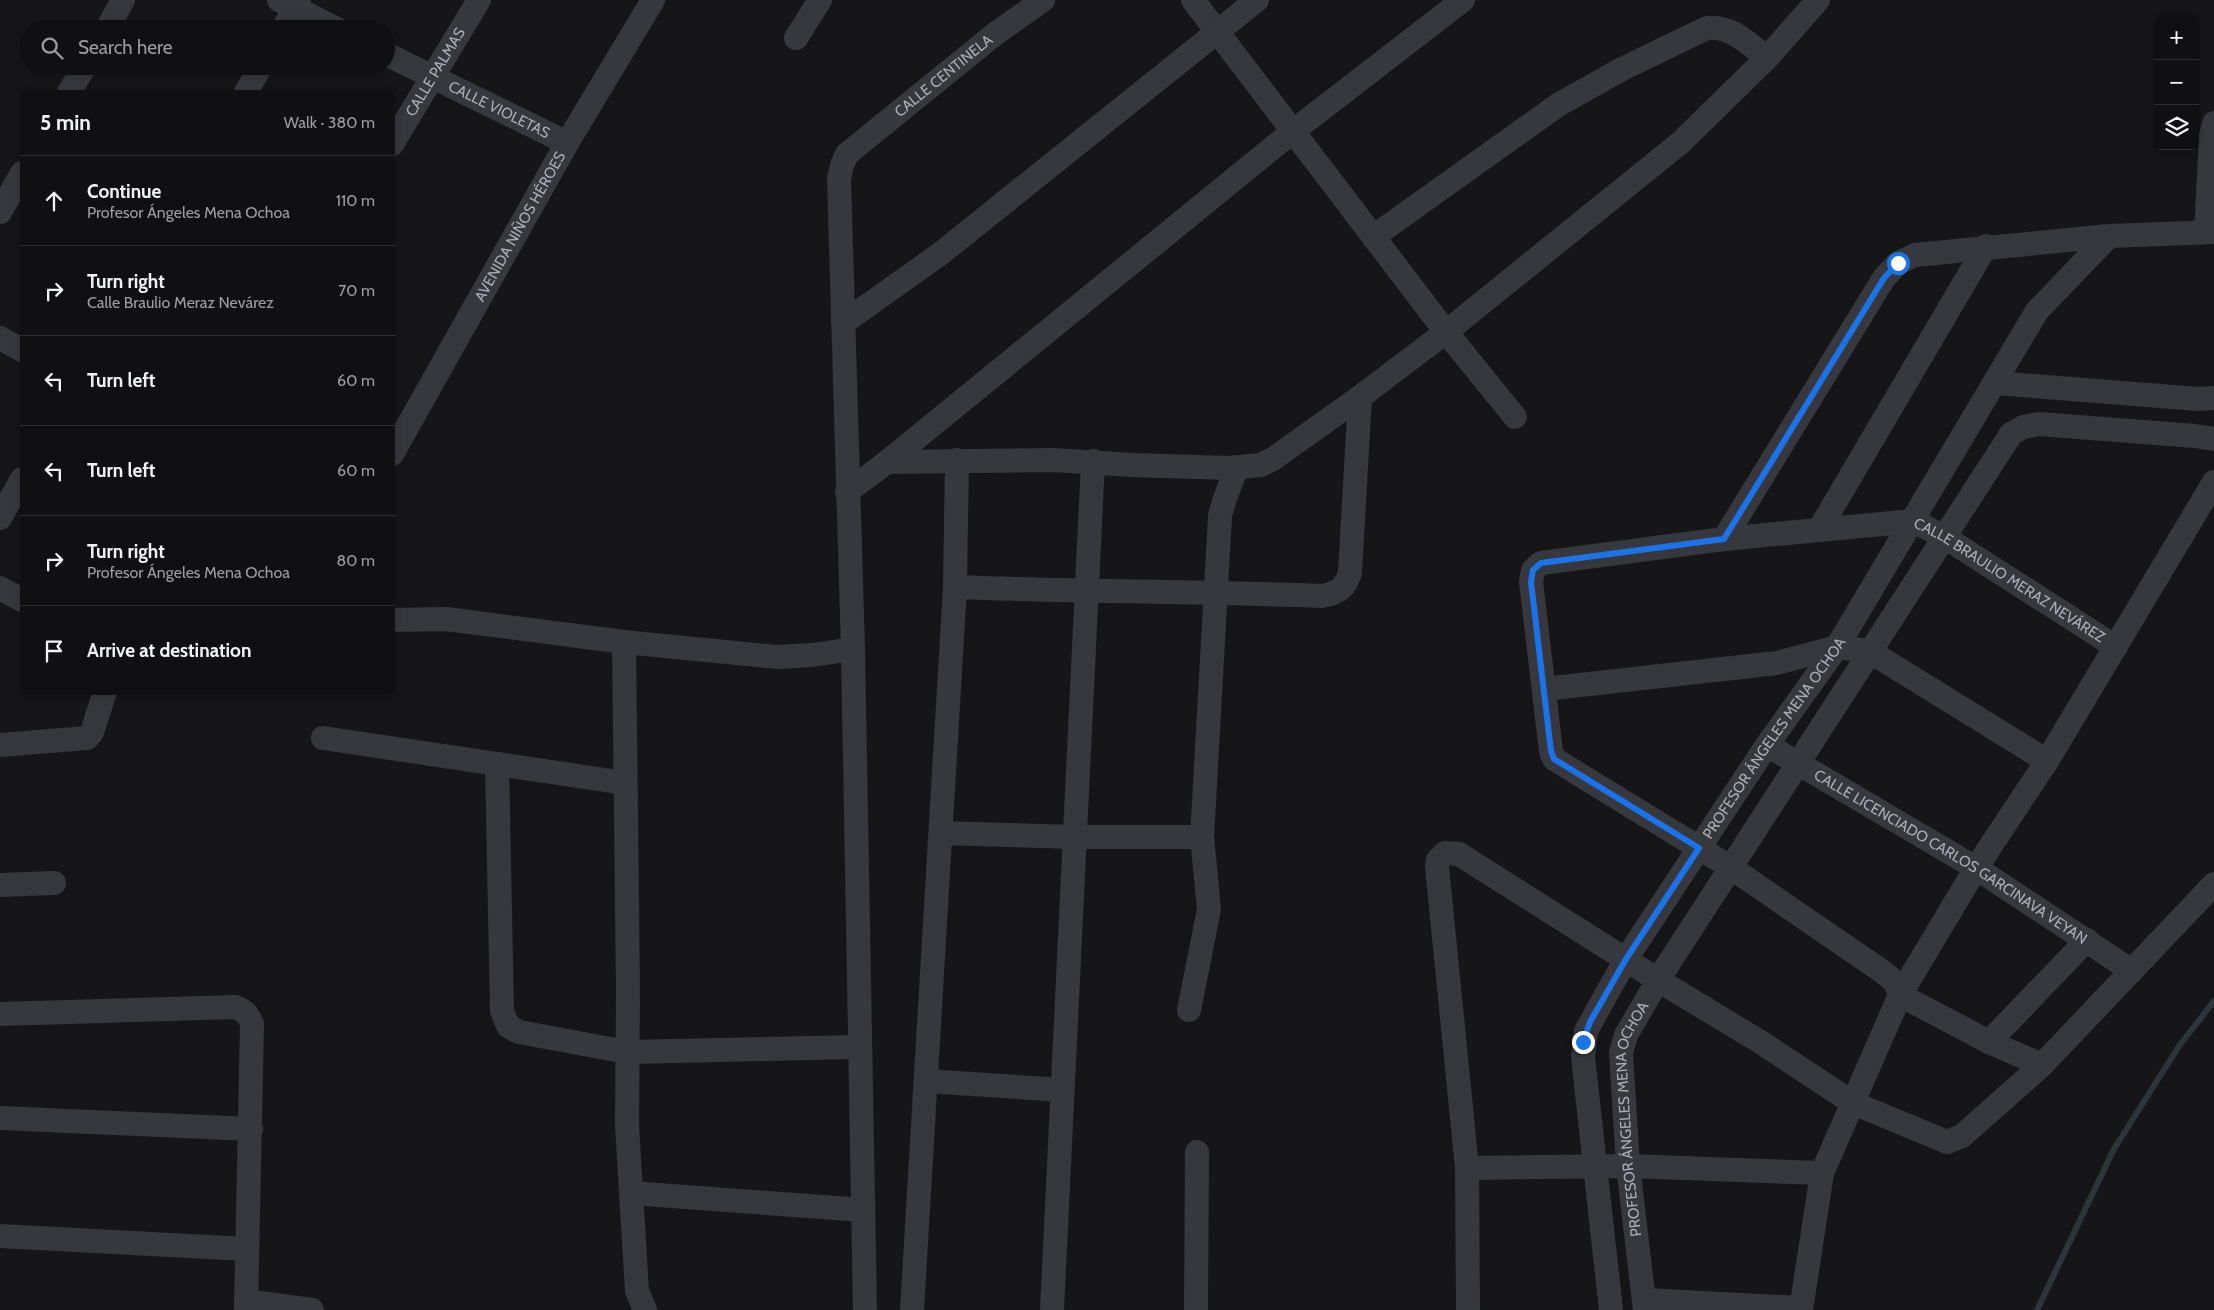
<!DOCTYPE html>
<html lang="en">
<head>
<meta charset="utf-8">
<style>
	:root { --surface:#101012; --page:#1e1e20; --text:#f1f3f6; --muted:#9c9d9f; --line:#303032 }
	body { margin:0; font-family:Cabin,sans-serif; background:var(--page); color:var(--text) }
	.controls { position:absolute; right:15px; top:15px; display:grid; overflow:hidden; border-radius:8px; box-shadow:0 2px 8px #0003 }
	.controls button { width:45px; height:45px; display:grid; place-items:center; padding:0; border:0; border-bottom:1px solid var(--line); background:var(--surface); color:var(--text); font:25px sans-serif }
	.stop { position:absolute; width:15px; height:15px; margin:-11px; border:4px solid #1a73e8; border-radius:50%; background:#fff }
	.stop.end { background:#1a73e8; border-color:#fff; box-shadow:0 1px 5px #0008 }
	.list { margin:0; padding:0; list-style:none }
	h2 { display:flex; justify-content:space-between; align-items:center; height:65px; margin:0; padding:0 20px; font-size:21px }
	h2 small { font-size:16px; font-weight:400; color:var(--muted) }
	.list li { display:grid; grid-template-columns:32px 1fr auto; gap:15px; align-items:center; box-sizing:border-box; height:90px; padding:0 20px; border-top:1px solid var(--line) }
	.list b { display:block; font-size:19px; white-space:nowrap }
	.list p { margin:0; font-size:16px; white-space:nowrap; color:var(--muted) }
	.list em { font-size:16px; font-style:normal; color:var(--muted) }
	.icon { flex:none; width:28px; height:28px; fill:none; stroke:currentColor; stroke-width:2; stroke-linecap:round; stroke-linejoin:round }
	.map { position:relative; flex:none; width:2214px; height:1310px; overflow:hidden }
	.search { position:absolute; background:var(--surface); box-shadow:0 2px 8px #0003; left:20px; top:20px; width:375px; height:55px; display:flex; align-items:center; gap:12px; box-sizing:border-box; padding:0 18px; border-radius:28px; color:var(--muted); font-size:19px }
	.panel { position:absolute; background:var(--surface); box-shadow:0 2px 8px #0003; left:20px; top:90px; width:375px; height:605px; border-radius:8px }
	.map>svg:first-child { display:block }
</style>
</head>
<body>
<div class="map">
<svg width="2214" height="1310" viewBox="0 0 2214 1310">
	<rect width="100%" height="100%" fill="#161618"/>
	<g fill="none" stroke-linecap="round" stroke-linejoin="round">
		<path stroke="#2c353c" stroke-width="6" d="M2037,1310L2114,1149L2179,1046L2214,1001"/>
		<g stroke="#37383d" stroke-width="24">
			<path d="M279,0L337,29"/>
			<path d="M1193,0L1446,332L1515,417"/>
			<path d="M107,29L123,0"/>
			<path d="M283,29L299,0"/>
			<path d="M796,38L820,0"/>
			<path id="s1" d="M386,54L567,143"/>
			<path d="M69,92L85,66"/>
			<path d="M246,92L261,66"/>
			<path id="s2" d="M392,144L479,0"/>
			<path d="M0,212L22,173"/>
			<path d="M2206,232L2211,136L2214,123"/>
			<path d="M1373,237L1558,105L1622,69L1707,28C1733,26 1747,43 1767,58"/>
			<path d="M843,323L940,254L1257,0"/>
			<path d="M0,338L22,350"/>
			<path d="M1996,383L2198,399L2214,398"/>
			<path id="s3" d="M392,454L567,143L653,0"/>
			<path d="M887,462L1054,460L1131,465L1231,468L1260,465L1273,459L1360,397L1446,332L1680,143L1767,58L1818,0"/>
			<path d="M847,492L887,462L1292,132L1463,0"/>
			<path d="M0,518L22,479"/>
			<path d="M1819,530L1986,246"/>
			<path d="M1724,539L1884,278L1898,263L1915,255L2109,236L2214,232"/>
			<path d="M955,587C1077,592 1200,591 1322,596C1338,593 1346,588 1350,572L1360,397"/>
			<path d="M0,588L22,600"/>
			<path d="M392,620L446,619L624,642L777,657L812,655L853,649"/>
			<path d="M624,642L628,992L627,1126L637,1291L645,1310"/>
			<path d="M1544,689L1777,663L1837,647L1869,651L2047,761"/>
			<path d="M323,738L625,783"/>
			<path d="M0,745L87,738L92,732L105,692"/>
			<path id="s4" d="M1767,745L1976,868L2132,971"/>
			<path d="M497,764L502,1011L508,1026L519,1032L627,1052L860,1047"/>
			<path d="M941,833L1075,837H1202"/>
			<path d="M0,885L54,883"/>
			<path d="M1189,1010L1209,909L1202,837L1220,516L1224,501L1237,467"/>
			<path d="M0,1014L235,1007C245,1011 248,1014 252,1024L246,1310"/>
			<path d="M1989,1042L2087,940"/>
			<path id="s5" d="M2042,1065L1989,1042L1900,995L1895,982L1883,972L1730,867L1554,759L1551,751L1531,582L1533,570L1541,563L1724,539L1913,521L1943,536L2116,647"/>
			<path d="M926,1081L1062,1090"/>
			<path d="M0,1118L251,1129"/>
			<path d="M1467,1168L1628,1166L1822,1173"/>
			<path d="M631,1193L863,1210"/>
			<path d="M0,1236L246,1249"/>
			<path d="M1644,1300L1801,1308"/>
			<path d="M246,1301L312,1310"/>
			<path id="s6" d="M865,1310L853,649L839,179L842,165L847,154L995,34L1043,0"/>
			<path d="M912,1310L955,587L957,460"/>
			<path d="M1052,1310L1093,461"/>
			<path d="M1196,1310L1197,1152"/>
			<path d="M1468,1310L1467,1168L1437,867L1438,860L1445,853L1459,854L1658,980L1762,1043L1853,1103L1947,1142L1962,1136L2042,1065L2214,884"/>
			<path id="s7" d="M1611,1310L1583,1057L1586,1031L1626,959L1767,745L1837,647L2037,311L2109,236"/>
			<path id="s8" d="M1645,1310L1628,1166L1621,1053L1626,1035L1658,980L2011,434L2023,427L2039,424L2195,436L2214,439"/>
			<path d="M1801,1310L1822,1173L1900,995L1976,868L2047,761L2214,482"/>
		</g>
	</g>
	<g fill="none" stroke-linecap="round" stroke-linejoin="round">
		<path stroke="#1a73e8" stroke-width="6" d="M1583,1042L1590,1022L1626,959L1699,848L1554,759L1551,751L1531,582L1533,570L1541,563L1724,539L1884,278L1898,263"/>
	</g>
	<g text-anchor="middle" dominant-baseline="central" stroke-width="4" stroke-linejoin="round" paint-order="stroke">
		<g font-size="15" fill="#a8adb8" stroke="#111113">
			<text stroke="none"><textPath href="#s2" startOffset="84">CALLE PALMAS</textPath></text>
			<text stroke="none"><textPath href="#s6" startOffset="1282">CALLE CENTINELA</textPath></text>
			<text stroke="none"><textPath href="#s1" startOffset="126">CALLE VIOLETAS</textPath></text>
			<text stroke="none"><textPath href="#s3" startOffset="261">AVENIDA NIÑOS HÉROES</textPath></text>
			<text stroke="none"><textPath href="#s5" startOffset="1269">CALLE BRAULIO MERAZ NEVÁREZ</textPath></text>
			<text stroke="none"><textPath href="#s7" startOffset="629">PROFESOR ÁNGELES MENA OCHOA</textPath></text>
			<text stroke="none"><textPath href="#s4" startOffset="215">CALLE LICENCIADO CARLOS GARCINAVA VEYAN</textPath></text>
			<text stroke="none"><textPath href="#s8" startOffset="194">PROFESOR ÁNGELES MENA OCHOA</textPath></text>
		</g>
	</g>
</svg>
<div class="controls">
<button>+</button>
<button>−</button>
<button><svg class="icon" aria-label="layers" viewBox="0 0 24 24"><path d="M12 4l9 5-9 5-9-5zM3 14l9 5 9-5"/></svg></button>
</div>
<div class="stop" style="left:1898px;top:263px"></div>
<div class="stop end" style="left:1583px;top:1042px"></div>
<div class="search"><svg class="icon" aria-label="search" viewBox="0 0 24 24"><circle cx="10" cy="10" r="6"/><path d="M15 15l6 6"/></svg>Search here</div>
<section class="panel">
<h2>5 min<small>Walk · 380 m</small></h2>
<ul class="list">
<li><svg class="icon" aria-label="ahead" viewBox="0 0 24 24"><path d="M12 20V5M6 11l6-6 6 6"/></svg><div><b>Continue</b><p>Profesor Ángeles Mena Ochoa</p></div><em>110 m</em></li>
<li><svg class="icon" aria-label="right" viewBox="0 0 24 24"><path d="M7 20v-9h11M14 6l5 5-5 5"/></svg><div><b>Turn right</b><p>Calle Braulio Meraz Nevárez</p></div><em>70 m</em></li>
<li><svg class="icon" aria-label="left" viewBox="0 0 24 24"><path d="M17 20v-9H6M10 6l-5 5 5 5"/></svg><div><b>Turn left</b></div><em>60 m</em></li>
<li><svg class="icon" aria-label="left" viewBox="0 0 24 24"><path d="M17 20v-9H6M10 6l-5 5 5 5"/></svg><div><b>Turn left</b></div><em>60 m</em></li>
<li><svg class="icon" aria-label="right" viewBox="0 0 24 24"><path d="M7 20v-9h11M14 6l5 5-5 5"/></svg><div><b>Turn right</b><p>Profesor Ángeles Mena Ochoa</p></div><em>80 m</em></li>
<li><svg class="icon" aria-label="arrive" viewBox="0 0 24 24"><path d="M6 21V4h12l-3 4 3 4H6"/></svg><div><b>Arrive at destination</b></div></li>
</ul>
</section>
</div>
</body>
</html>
